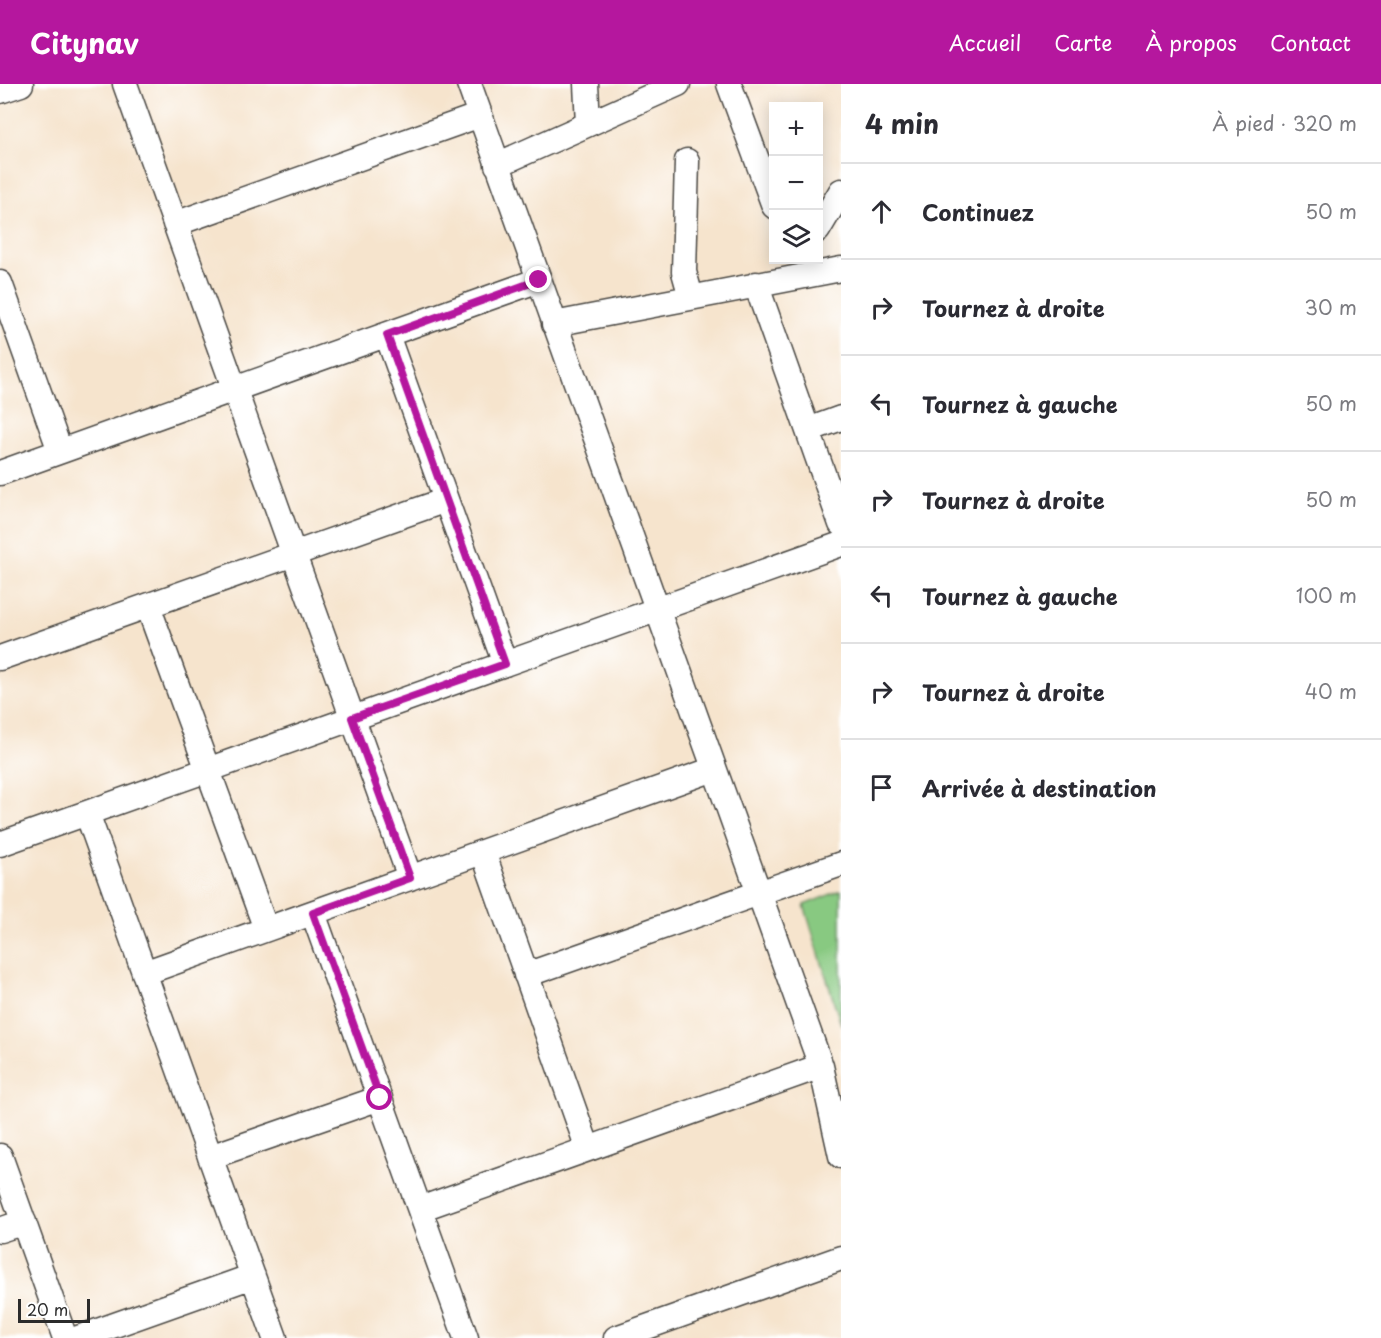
<!DOCTYPE html>
<html lang="fr">
<head>
<meta charset="utf-8">
<style>
	:root { --surface:#fff; --page:#f7f7f7; --text:#2b2b33; --muted:#7c7c81; --line:#e1e1e2; --accent:#b5179e }
	body { margin:0; font-family:"Playpen Sans",sans-serif; background:var(--page); color:var(--text) }
	.controls { position:absolute; right:18px; top:18px; display:grid; overflow:hidden; border-radius:0px; box-shadow:0 3px 15px #0003 }
	.controls button { width:54px; height:54px; display:grid; place-items:center; padding:0; border:0; border-bottom:2px solid var(--line); background:var(--surface); color:var(--text); font:30px sans-serif }
	.scale { position:absolute; left:18px; bottom:15px; width:72px; box-sizing:border-box; padding-left:6px; border:3px solid #2b2b2b; border-top:0; font-size:16px; line-height:21px; white-space:nowrap; color:#2b2b2b; -webkit-text-stroke:4px #fff; paint-order:stroke }
	.stop { position:absolute; width:18px; height:18px; margin:-14px; border:4px solid #b5179e; border-radius:50%; background:#fff }
	.stop.end { background:#b5179e; border-color:#fff; box-shadow:0 2px 6px #0008 }
	.list { margin:0; padding:0; list-style:none }
	h2 { display:flex; justify-content:space-between; align-items:center; height:78px; margin:0; padding:0 24px; font-size:26px }
	h2 small { font-size:20px; font-weight:400; color:var(--muted) }
	.list li { display:grid; grid-template-columns:39px 1fr auto; gap:18px; align-items:center; box-sizing:border-box; height:96px; padding:0 24px; border-top:2px solid var(--line) }
	.list b { display:block; font-size:22px; white-space:nowrap }
	.list em { font-size:20px; font-style:normal; color:var(--muted) }
	.icon { flex:none; width:33px; height:33px; fill:none; stroke:currentColor; stroke-width:2; stroke-linecap:round; stroke-linejoin:round }
	.map { position:relative; flex:none; width:841px; height:1254px; overflow:hidden }
	header { display:flex; align-items:center; gap:36px; box-sizing:border-box; height:84px; padding:0 30px; background:var(--accent); color:#fff }
	header strong { font-size:28px }
	nav { display:flex; gap:33px; margin-inline-start:auto; font-size:21px }
	main { display:flex }
	aside { flex:1; background:var(--surface) }
	.map>svg:first-child { display:block }
</style>
</head>
<body>
<header>
<strong>Citynav</strong>
<nav><a>Accueil</a><a>Carte</a><a>À propos</a><a>Contact</a></nav>
</header>
<main>
<div class="map">
<svg width="841" height="1254" viewBox="0 0 841 1254">
	<rect width="100%" height="100%" fill="#fff"/>
	<filter id="ink" filterUnits="userSpaceOnUse"><feTurbulence type="fractalNoise" baseFrequency=".0167" numOctaves="2"/><feDisplacementMap in="SourceGraphic" scale="12" xChannelSelector="R" yChannelSelector="G"/><feConvolveMatrix kernelMatrix="1 2 1 2 8 2 1 2 1" color-interpolation-filters="sRGB"/></filter>
	<filter id="wash" filterUnits="userSpaceOnUse"><feTurbulence type="fractalNoise" baseFrequency=".008" numOctaves="4" result="noise"/><feDisplacementMap in="SourceGraphic" scale="24" xChannelSelector="R" yChannelSelector="G"/><feGaussianBlur stdDeviation="1.35" result="paint"/><feColorMatrix in="noise" values="0 0 0 0 0 0 0 0 0 0 0 0 0 0 0 0 0 1.4 0 .05"/><feComposite in="paint" operator="in"/></filter>
	<g filter="url(#wash)">
		<rect width="100%" height="100%" fill="#f6e4cd"/>
		<path fill="#88c981" stroke="#5a7a56" stroke-width="1.5" d="M841,806V941L804,821Z"/>
	</g>
	<g filter="url(#ink)">
		<g fill="none" stroke-linecap="round" stroke-linejoin="round">
			<defs>
				<path id="street" d="M125,0L410,794
					M469,0L821,982L841,1072
					M586,0L588,40
					M729,0L774,122
					M0,7L21,0
					M687,77L684,188L691,213
					M497,81L678,0
					M175,140L480,31
					M818,146L841,107
					M0,199L60,367
					M756,200L841,440
					M554,240L841,185
					M387,251L505,580
					M808,346L841,334
					M0,389L539,196
					M148,522L266,845
					M0,574L446,416
					M87,729L275,1254
					M0,760L841,460
					M483,768L588,1065
					M313,829L466,1254
					M144,889L714,685
					M526,891L841,780
					M0,1072L65,1254
					M210,1073L380,1014
					M420,1125L821,982
					M0,1146L24,1138
					M78,1254L253,1192
					M616,1254L841,1174"/>
			</defs>
			<use href="#street" stroke="#494743" stroke-width="27"/>
			<use href="#street" stroke="#fff" stroke-width="24"/>
		</g>
	</g>
	<g fill="none" stroke-linecap="round" stroke-linejoin="round" filter="url(#ink)">
		<path stroke="#b5179e" stroke-width="8" d="M380,1014L313,829L410,794L352,634L505,580L387,251L539,196"/>
	</g>
</svg>
<div class="controls">
<button>+</button>
<button>−</button>
<button><svg class="icon" aria-label="layers" viewBox="0 0 24 24"><path d="M12 4l9 5-9 5-9-5zM3 14l9 5 9-5"/></svg></button>
</div>
<div class="scale">20 m</div>
<div class="stop" style="left:380px;top:1014px"></div>
<div class="stop end" style="left:539px;top:196px"></div>
</div>
<aside>
<h2>4 min<small>À pied · 320 m</small></h2>
<ul class="list">
<li><svg class="icon" aria-label="ahead" viewBox="0 0 24 24"><path d="M12 20V5M6 11l6-6 6 6"/></svg><div><b>Continuez</b></div><em>50 m</em></li>
<li><svg class="icon" aria-label="right" viewBox="0 0 24 24"><path d="M7 20v-9h11M14 6l5 5-5 5"/></svg><div><b>Tournez à droite</b></div><em>30 m</em></li>
<li><svg class="icon" aria-label="left" viewBox="0 0 24 24"><path d="M17 20v-9H6M10 6l-5 5 5 5"/></svg><div><b>Tournez à gauche</b></div><em>50 m</em></li>
<li><svg class="icon" aria-label="right" viewBox="0 0 24 24"><path d="M7 20v-9h11M14 6l5 5-5 5"/></svg><div><b>Tournez à droite</b></div><em>50 m</em></li>
<li><svg class="icon" aria-label="left" viewBox="0 0 24 24"><path d="M17 20v-9H6M10 6l-5 5 5 5"/></svg><div><b>Tournez à gauche</b></div><em>100 m</em></li>
<li><svg class="icon" aria-label="right" viewBox="0 0 24 24"><path d="M7 20v-9h11M14 6l5 5-5 5"/></svg><div><b>Tournez à droite</b></div><em>40 m</em></li>
<li><svg class="icon" aria-label="arrive" viewBox="0 0 24 24"><path d="M6 21V4h12l-3 4 3 4H6"/></svg><div><b>Arrivée à destination</b></div></li>
</ul>
</aside>
</main>
</body>
</html>
